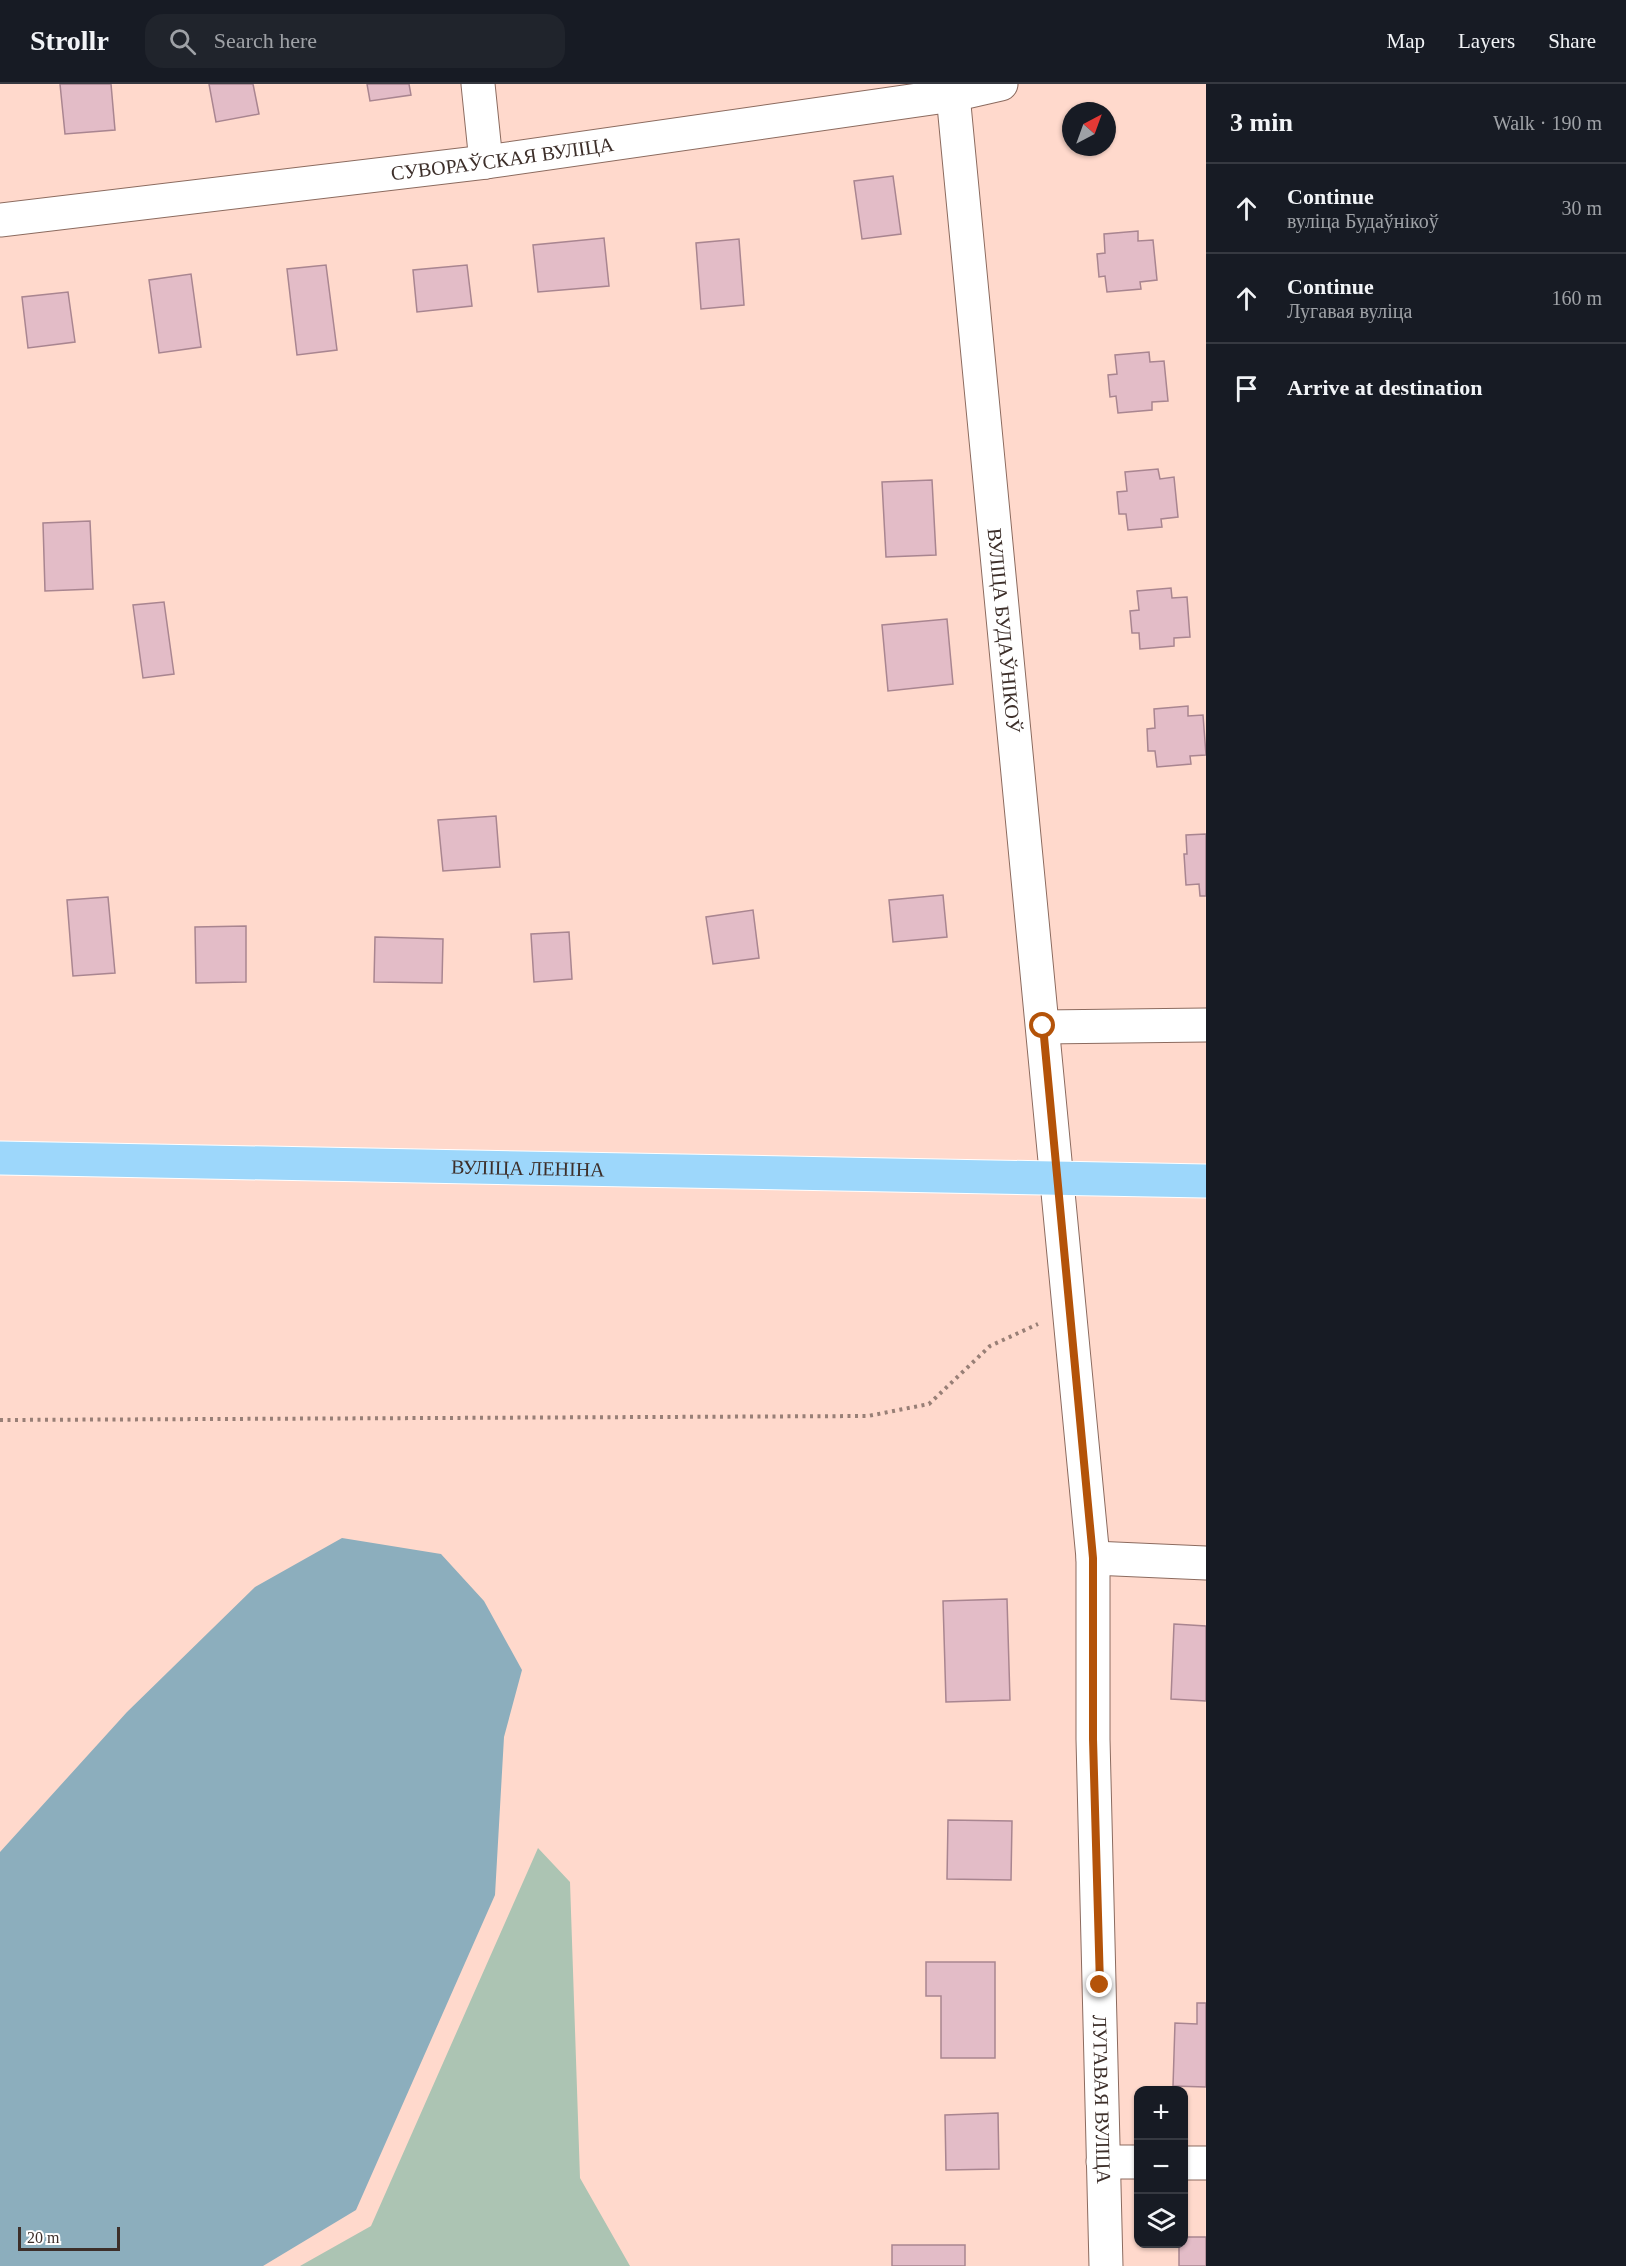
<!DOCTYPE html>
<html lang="en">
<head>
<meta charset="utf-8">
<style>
	:root { --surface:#171b24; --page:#20242c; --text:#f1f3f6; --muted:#9ea1a6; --line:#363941 }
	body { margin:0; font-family:"Times New Roman",serif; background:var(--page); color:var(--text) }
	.controls { position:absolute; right:18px; bottom:18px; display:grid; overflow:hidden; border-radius:12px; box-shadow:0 2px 4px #0004 }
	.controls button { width:54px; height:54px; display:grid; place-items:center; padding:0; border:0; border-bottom:2px solid var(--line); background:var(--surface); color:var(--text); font:30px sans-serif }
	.compass { position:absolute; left:1062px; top:18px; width:54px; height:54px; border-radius:50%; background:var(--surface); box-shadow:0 2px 4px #0004; rotate:41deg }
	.scale { position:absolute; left:18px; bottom:15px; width:102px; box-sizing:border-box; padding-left:6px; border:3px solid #3d2f2a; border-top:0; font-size:16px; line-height:21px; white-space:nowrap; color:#3d2f2a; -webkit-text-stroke:4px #fff; paint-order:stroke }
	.stop { position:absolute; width:18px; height:18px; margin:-14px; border:4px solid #b45309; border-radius:50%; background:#fff }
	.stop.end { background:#b45309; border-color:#fff; box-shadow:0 2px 6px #0008 }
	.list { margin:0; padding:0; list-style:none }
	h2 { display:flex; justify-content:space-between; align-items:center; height:78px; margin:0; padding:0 24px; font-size:26px }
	h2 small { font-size:20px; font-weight:400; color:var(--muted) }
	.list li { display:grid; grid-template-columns:39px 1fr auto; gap:18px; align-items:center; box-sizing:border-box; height:90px; padding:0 24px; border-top:2px solid var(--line) }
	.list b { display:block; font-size:22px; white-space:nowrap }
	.list p { margin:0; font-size:20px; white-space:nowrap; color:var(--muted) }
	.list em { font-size:20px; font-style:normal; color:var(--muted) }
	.icon { flex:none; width:33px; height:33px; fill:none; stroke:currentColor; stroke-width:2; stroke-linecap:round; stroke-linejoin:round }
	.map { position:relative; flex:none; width:1206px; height:2182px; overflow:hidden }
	header { display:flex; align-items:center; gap:36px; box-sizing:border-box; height:84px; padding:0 30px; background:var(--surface); border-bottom:2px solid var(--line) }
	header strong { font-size:28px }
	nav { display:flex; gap:33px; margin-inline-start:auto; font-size:21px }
	.search { width:420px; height:54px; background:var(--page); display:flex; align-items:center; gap:15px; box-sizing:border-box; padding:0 21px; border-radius:18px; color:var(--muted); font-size:22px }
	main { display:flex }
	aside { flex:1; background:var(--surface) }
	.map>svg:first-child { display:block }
</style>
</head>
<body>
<header>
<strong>Strollr</strong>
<div class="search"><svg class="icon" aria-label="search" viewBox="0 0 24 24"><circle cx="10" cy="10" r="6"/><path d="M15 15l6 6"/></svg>Search here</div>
<nav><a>Map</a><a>Layers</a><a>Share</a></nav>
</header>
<main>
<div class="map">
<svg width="1206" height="2182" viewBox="0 0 1206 2182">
	<rect width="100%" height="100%" fill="#ffd9cc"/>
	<path fill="#acc4b3" d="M538,1764L570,1798L580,2094L630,2182H300L371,2142Z"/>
	<path fill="#8caebd" d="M342,1454L441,1470L484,1517L522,1586L504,1653L495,1811L356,2126L263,2182H0V1768L127,1628L255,1503Z"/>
	<path fill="#e3bcc7" stroke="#a98590" stroke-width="1.5" d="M60,0H111L115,46L65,50Z
		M209,0H253L259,30L216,38Z
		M367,0H409L411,11L370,17Z
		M893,92L901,150L862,155L854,97Z
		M1138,147V157L1153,156L1157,196L1140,198L1141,205L1107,208L1105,192L1099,193L1097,170L1105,169L1104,150Z
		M604,154L609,202L538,208L533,161Z
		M739,155L744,221L701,225L696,159Z
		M326,181L337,266L297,271L287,185Z
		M467,181L472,222L417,228L413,186Z
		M191,190L201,263L159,269L149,196Z
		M68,208L75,258L28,264L22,213Z
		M1149,268L1150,278L1164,277L1168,317L1152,318V326L1118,329L1116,312L1110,313L1108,291L1117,290L1115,271Z
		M1158,385L1160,395L1174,393L1178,433L1161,435L1162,443L1128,446L1126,430H1119L1117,408L1127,407L1125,388Z
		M932,396L936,471L886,473L882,398Z
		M90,437L93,505L45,507L43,439Z
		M1171,504L1172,514L1187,513L1190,553L1174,554V562L1140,565L1139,549H1132L1130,527L1139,526L1137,507Z
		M164,518L174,590L143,594L133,521Z
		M947,535L953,600L888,607L882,541Z
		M1188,622V632L1203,631L1206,671L1190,672L1191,680L1157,683L1155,667H1148L1147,645L1155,644L1154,625Z
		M496,732L500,783L443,787L438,736Z
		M1206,750V812H1200L1199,800L1186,801L1184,770H1187L1186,751Z
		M943,811L947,853L893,858L889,816Z
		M108,813L115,889L73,892L67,816Z
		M753,826L759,874L713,880L706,833Z
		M246,842V898L196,899L195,843Z
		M569,848L572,895L534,898L531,850Z
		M375,853L443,855L442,899L374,898Z
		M1007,1515L1010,1616L946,1618L943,1517Z
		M1174,1540L1206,1542V1617L1171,1615Z
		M948,1736L1012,1737L1011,1796L947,1795Z
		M926,1878H995V1974H941V1912H926Z
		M1197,1919H1206V2003L1173,2002L1175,1939L1197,1940Z
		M998,2029L999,2085L946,2086L945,2031Z
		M1184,2153H1206V2182H1179V2160H1184Z
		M892,2161H965V2182H892Z"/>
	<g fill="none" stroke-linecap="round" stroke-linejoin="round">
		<defs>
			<g id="street">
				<path d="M478,0L486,78"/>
				<path id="s1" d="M952,0L1093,1474V1655L1106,2182"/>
				<path id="s2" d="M0,136L486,78L953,11L1001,0"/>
				<path d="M1043,943L1206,941"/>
				<path d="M1093,1474L1206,1479"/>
				<path d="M1103,2078H1138"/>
				<path d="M1184,2079H1206"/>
			</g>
			<g id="primary">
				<path id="s3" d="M0,1074L1206,1097"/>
			</g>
		</defs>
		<use href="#street" stroke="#8c6b5f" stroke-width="35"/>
		<use href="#primary" stroke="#fff" stroke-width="35"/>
		<path stroke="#987f76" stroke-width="4" stroke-dasharray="3 4.5" stroke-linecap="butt" d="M0,1336L868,1332L929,1320L990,1262L1038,1240"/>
		<use href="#street" stroke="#fff" stroke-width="33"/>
		<use href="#primary" stroke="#9dd7fb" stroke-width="33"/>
	</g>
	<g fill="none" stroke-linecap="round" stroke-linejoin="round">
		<path stroke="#b45309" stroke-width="8" d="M1043,942L1093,1474V1655L1100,1901"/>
	</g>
	<g text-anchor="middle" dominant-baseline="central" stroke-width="4.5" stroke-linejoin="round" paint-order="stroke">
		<g font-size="20" fill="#3d2f2a" stroke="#fff">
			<text stroke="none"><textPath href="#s2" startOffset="506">СУВОРАЎСКАЯ ВУЛІЦА</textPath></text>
			<text stroke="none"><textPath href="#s1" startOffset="549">ВУЛІЦА БУДАЎНІКОЎ</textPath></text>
			<text stroke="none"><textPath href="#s3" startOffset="528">ВУЛІЦА ЛЕНІНА</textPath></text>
			<text stroke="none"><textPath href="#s1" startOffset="2022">ЛУГАВАЯ ВУЛІЦА</textPath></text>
		</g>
	</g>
</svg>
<div class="controls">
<button>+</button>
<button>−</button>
<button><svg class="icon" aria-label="layers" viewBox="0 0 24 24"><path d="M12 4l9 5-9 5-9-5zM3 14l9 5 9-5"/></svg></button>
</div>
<svg class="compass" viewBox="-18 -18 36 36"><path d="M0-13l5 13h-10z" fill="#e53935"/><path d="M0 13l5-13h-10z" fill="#9ea1a6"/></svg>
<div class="scale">20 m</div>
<div class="stop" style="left:1043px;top:942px"></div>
<div class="stop end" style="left:1100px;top:1901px"></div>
</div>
<aside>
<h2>3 min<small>Walk · 190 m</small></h2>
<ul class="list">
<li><svg class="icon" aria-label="ahead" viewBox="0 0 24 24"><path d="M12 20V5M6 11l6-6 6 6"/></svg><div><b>Continue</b><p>вуліца Будаўнікоў</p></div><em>30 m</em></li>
<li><svg class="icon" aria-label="ahead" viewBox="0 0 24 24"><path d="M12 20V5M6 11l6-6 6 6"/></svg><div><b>Continue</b><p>Лугавая вуліца</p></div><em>160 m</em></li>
<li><svg class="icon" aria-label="arrive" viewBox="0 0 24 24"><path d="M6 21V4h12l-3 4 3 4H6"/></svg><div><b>Arrive at destination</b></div></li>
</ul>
</aside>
</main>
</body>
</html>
